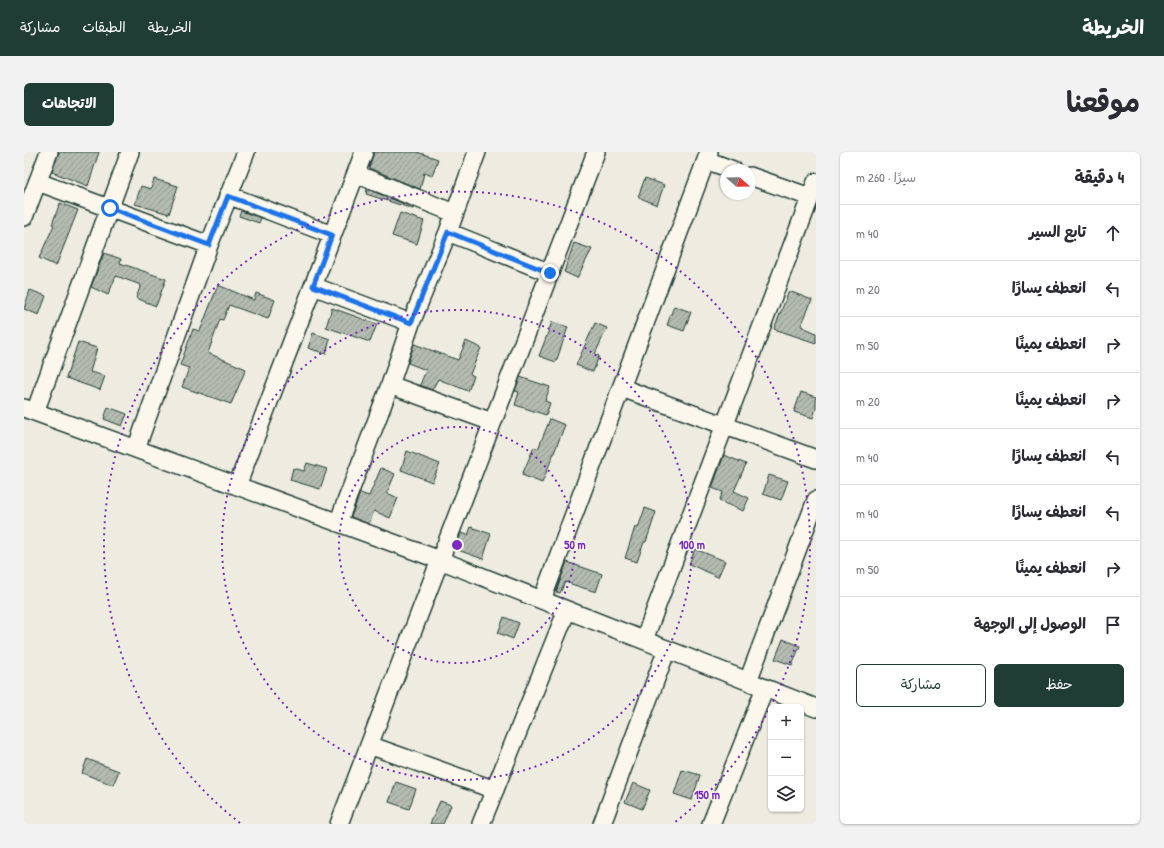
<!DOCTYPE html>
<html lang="ar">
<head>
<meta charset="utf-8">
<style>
	:root { --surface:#fff; --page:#f2f2f3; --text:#2b2b33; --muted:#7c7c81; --line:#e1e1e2; --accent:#1f3d34 }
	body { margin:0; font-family:"Patrick Hand","Playpen Sans Arabic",sans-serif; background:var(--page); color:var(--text); direction:rtl }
	.controls { position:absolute; right:12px; bottom:12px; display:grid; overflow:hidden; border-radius:6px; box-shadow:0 1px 3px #0004 }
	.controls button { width:36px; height:36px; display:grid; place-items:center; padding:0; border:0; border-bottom:1px solid var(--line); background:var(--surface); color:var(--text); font:20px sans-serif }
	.compass { position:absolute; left:696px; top:12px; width:36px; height:36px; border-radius:50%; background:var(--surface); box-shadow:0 1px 3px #0004; rotate:110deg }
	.stop { position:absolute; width:12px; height:12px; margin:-9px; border:3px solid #1a73e8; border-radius:50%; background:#fff }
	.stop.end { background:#1a73e8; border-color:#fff; box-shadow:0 1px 4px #0008 }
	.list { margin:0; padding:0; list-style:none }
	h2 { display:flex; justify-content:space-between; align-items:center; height:52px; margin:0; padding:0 16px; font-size:17px }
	h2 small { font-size:13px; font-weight:400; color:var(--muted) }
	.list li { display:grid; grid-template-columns:26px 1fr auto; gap:12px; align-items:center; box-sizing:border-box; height:56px; padding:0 16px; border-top:1px solid var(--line) }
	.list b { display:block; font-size:15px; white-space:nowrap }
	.list em { font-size:13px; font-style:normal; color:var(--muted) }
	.actions { display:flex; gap:8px; padding:12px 16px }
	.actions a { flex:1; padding:9px 0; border:1px solid var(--accent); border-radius:6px; text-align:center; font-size:14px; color:var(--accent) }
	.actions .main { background:var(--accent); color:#fff }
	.icon { flex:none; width:22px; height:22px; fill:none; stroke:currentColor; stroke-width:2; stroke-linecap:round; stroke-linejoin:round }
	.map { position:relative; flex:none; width:792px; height:672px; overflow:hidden; direction:ltr; border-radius:6px }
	header { display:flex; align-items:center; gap:24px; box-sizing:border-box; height:56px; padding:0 20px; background:var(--accent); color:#fff }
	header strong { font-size:19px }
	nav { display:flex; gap:22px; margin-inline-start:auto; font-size:14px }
	.intro { display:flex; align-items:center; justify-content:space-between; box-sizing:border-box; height:96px; padding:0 24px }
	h1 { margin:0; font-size:28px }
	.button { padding:10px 18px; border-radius:6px; background:var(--accent); color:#fff; font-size:14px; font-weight:700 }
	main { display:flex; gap:24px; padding:0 24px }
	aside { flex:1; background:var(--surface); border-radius:6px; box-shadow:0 1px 3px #0004 }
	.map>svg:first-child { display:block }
</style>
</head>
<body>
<header>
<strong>الخريطة</strong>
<nav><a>الخريطة</a><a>الطبقات</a><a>مشاركة</a></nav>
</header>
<div class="intro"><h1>موقعنا</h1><a class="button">الاتجاهات</a></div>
<main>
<aside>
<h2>4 دقيقة<small>سيرًا · 260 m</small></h2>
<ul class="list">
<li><svg class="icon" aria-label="ahead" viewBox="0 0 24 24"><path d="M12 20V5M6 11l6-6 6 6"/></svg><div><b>تابع السير</b></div><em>40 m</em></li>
<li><svg class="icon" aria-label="left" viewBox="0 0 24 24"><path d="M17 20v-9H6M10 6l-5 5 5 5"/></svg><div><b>انعطف يسارًا</b></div><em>20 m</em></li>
<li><svg class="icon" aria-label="right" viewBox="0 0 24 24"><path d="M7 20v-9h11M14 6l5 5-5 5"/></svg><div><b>انعطف يمينًا</b></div><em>50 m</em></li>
<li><svg class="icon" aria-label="right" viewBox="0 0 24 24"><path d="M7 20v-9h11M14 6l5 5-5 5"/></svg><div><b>انعطف يمينًا</b></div><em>20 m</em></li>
<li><svg class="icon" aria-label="left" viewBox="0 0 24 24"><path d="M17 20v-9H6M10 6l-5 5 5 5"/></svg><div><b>انعطف يسارًا</b></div><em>40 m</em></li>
<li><svg class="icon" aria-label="left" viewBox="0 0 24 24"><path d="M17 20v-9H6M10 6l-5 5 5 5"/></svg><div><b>انعطف يسارًا</b></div><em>40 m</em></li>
<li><svg class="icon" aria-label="right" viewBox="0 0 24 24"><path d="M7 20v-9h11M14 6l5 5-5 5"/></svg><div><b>انعطف يمينًا</b></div><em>50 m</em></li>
<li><svg class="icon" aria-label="arrive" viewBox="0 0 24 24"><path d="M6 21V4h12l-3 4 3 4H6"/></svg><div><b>الوصول إلى الوجهة</b></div></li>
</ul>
<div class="actions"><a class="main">حفظ</a><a>مشاركة</a></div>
</aside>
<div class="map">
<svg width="792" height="672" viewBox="0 0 792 672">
	<defs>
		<pattern id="building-hatch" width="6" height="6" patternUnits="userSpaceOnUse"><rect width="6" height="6" fill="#b4bbb0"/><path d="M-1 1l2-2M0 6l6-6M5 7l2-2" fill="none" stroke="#929990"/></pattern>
	</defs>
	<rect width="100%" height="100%" fill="#eeece1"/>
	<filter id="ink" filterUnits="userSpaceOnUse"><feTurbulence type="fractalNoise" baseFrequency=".025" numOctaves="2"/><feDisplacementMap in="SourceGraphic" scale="8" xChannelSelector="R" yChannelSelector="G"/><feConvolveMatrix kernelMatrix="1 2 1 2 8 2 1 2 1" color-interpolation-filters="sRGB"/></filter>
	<g filter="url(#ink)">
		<path fill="url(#building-hatch)" stroke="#1f3d34" d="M35,0H75L64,34L28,20Z
			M350,0H393L414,7L408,24L400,21L396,37L345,16Z
			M621,26L640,33L633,53L614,45Z
			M130,27L154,34L145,62L111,52L117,34L127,37Z
			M343,37L390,56L389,57L342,42Z
			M36,51L54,58L32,114L15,106L30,73L28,72Z
			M217,59L237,66L235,71L215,64Z
			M376,61L400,69L393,92L368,84Z
			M550,91L568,97L553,126L540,120Z
			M80,101L97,107L96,111L142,127L132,154L112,146L117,133L92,124L84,143L67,135Z
			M194,133L230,148L232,141L251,148L244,167L205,153L199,168L196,167L184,201L222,217L207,252L158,235L165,216L156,213L169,177L176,179Z
			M6,138L22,144L15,163L0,157Z
			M765,139L788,148L777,174L792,181V191L750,177Z
			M650,154L667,160L660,179L643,173Z
			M308,156L353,172L346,190L302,175Z
			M528,170L544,175L532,210L515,204Z
			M571,171L583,176L571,202L575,204L569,220L552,213Z
			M289,181L306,187L302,202L284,196Z
			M442,189L457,196L446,222L450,224L444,239L414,227L408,238L396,233L402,218L384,211L390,192L434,208Z
			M54,190L73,196L66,220L81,224L76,238L42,226Z
			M496,225L526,235L521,249L526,251L522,263L491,253L495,240L491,239Z
			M777,240L792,245V256L789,266L770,260Z
			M84,255L103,262L98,274L80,267Z
			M526,267L541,273L518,331L498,323L510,295L514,297Z
			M383,299L416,312L408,330L377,318Z
			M700,303L722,312L710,339L725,346L719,359L695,349L699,340L688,336Z
			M283,311L303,317L296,337L266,328L269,316L280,319Z
			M357,316L371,322L363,341L374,346L366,366L350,359L345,372L327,365L336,341L345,344Z
			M745,323L764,329L757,348L739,342Z
			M621,356L632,360L622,390H620L613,410L601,406L611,375L614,376Z
			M447,375L467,382L459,407L431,397L437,381L444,383Z
			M671,397L701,409L694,425L665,412Z
			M543,410L578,422L572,440L541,430L536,441L532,440Z
			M480,465L495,471L489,487L474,481Z
			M759,487L776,494L768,513L751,507Z
			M63,607L95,619L89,633L58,621Z
			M658,618L676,623L668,648L650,642Z
			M372,630L392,637L385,657L365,650Z
			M609,631L626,638L618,657L601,650Z
			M416,649L427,653L419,672H406Z"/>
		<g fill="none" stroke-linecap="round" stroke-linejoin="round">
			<defs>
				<path id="street" d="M682,8L709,18
					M332,22L430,61
					M726,24L786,45
					M14,30L185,93
					M204,43L308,83
					M0,65L25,0
					M424,80L526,121
					M289,134L387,171
					M366,233L468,270
					M598,236L792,307
					M0,256L416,408L792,556
					M11,260L106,0
					M112,297L185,93L222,0
					M213,334L340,0
					M314,371L366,233L387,171L424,80L453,0
					M518,448L685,0
					M620,488L792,30
					M724,529L792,348
					M345,593L471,638
					M315,672L572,0
					M457,672L543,458
					M578,672L643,497
					M687,672L741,536"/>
			</defs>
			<use href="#street" stroke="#1f3d34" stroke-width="20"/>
			<use href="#street" stroke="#fbf7ec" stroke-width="17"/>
		</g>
	</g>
	<g fill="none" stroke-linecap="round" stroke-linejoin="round" filter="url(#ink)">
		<path stroke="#1a73e8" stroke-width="5" d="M86,56L185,93L204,44L308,83L289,134L387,171L424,80L526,121"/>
	</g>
	<g fill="none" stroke="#7b2cbf" stroke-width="2" stroke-dasharray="2 4">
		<circle cx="433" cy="393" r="118"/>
		<circle cx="433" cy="393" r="235"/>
		<path d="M216 671A353 353 0 1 1 650 671"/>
	</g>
	<circle cx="433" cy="393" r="6" fill="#7b2cbf" stroke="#fbf7ec" stroke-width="2"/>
	<g font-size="12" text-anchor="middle" font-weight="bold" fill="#7b2cbf" stroke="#fbf7ec" stroke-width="3" stroke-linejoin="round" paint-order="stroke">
		<text x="551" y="397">50 m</text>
		<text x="668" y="397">100 m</text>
		<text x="683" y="647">150 m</text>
	</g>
</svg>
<div class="controls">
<button>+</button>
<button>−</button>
<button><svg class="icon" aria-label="layers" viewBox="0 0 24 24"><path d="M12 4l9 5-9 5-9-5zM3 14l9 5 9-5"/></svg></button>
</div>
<svg class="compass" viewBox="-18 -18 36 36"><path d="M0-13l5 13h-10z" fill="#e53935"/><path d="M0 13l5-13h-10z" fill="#7c7c81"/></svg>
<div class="stop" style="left:86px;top:56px"></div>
<div class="stop end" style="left:526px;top:121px"></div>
</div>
</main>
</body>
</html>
